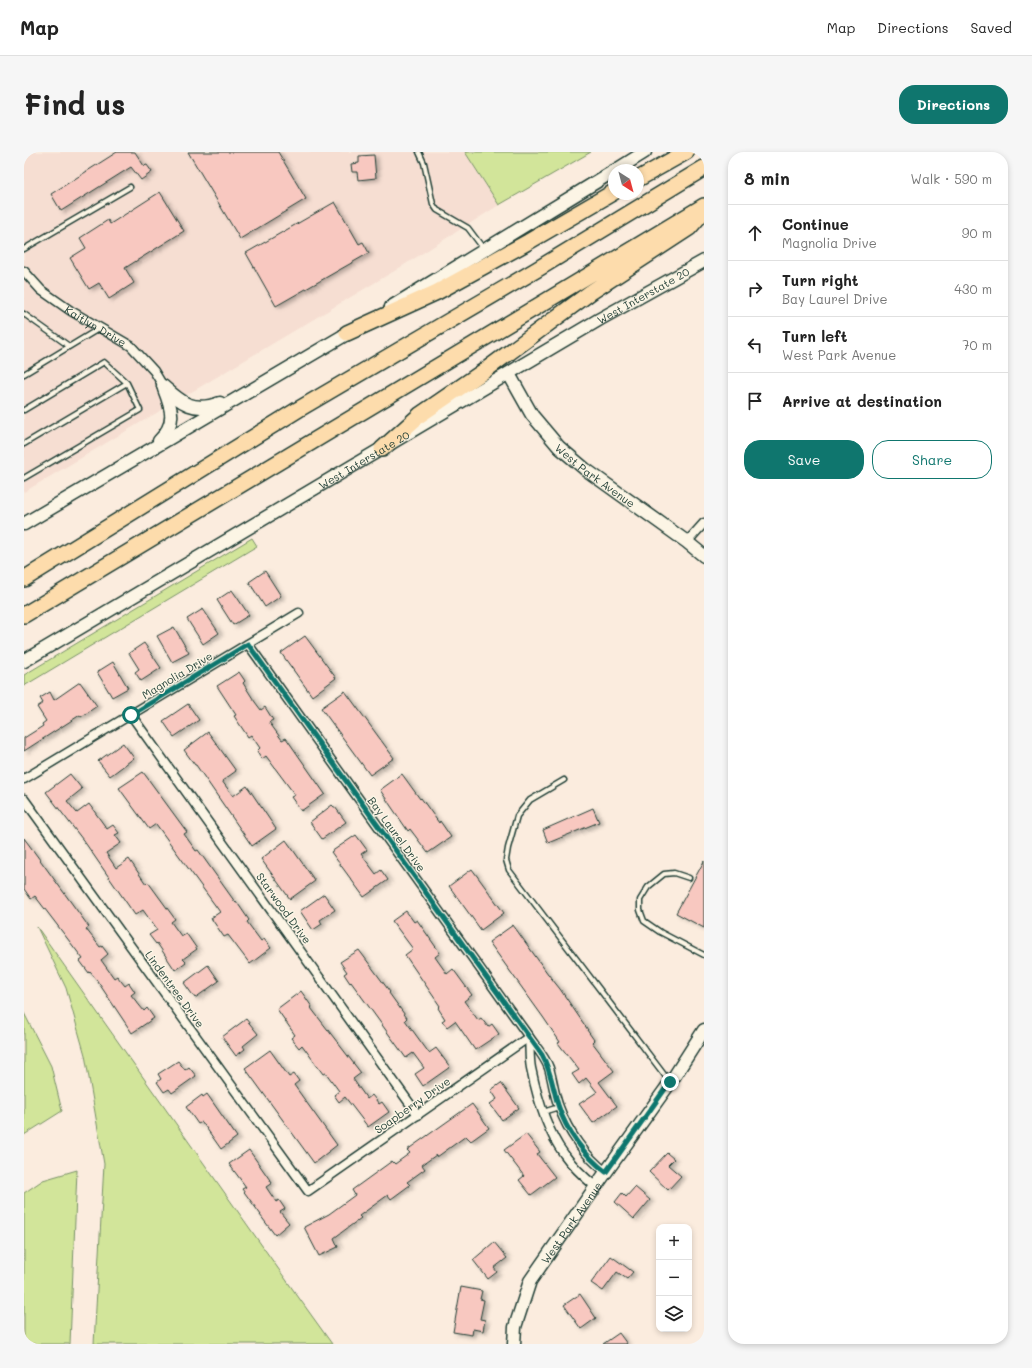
<!DOCTYPE html>
<html lang="en">
<head>
<meta charset="utf-8">
<style>
	:root { --surface:#fff; --page:#f6f6f6; --text:#222; --muted:#767676; --line:#e0e0e0; --accent:#0f766e }
	body { margin:0; font-family:Mali,sans-serif; background:var(--page); color:var(--text) }
	.controls { position:absolute; right:12px; bottom:12px; display:grid; overflow:hidden; border-radius:8px; box-shadow:0 2px 6px #0003 }
	.controls button { width:36px; height:36px; display:grid; place-items:center; padding:0; border:0; border-bottom:1px solid var(--line); background:var(--surface); color:var(--text); font:20px sans-serif }
	.compass { position:absolute; left:584px; top:12px; width:36px; height:36px; border-radius:50%; background:var(--surface); box-shadow:0 2px 6px #0003; rotate:144deg }
	.stop { position:absolute; width:12px; height:12px; margin:-9px; border:3px solid #0f766e; border-radius:50%; background:#fff }
	.stop.end { background:#0f766e; border-color:#fff; box-shadow:0 1px 4px #0008 }
	.list { margin:0; padding:0; list-style:none }
	h2 { display:flex; justify-content:space-between; align-items:center; height:52px; margin:0; padding:0 16px; font-size:17px }
	h2 small { font-size:13px; font-weight:400; color:var(--muted) }
	.list li { display:grid; grid-template-columns:26px 1fr auto; gap:12px; align-items:center; box-sizing:border-box; height:56px; padding:0 16px; border-top:1px solid var(--line) }
	.list b { display:block; font-size:15px; white-space:nowrap }
	.list p { margin:0; font-size:13px; white-space:nowrap; color:var(--muted) }
	.list em { font-size:13px; font-style:normal; color:var(--muted) }
	.actions { display:flex; gap:8px; padding:12px 16px }
	.actions a { flex:1; padding:9px 0; border:1px solid var(--accent); border-radius:16px; text-align:center; font-size:14px; color:var(--accent) }
	.actions .main { background:var(--accent); color:#fff }
	.icon { flex:none; width:22px; height:22px; fill:none; stroke:currentColor; stroke-width:2; stroke-linecap:round; stroke-linejoin:round }
	.map { position:relative; flex:none; width:680px; height:1192px; overflow:hidden; border-radius:16px }
	header { display:flex; align-items:center; gap:24px; box-sizing:border-box; height:56px; padding:0 20px; background:var(--surface); border-bottom:1px solid var(--line) }
	header strong { font-size:19px }
	nav { display:flex; gap:22px; margin-inline-start:auto; font-size:14px }
	.intro { display:flex; align-items:center; justify-content:space-between; box-sizing:border-box; height:96px; padding:0 24px }
	h1 { margin:0; font-size:28px }
	.button { padding:10px 18px; border-radius:16px; background:var(--accent); color:#fff; font-size:14px; font-weight:700 }
	main { display:flex; gap:24px; padding:0 24px }
	aside { flex:1; background:var(--surface); border-radius:16px; box-shadow:0 2px 6px #0003 }
	.map>svg:first-child { display:block }
</style>
</head>
<body>
<header>
<strong>Map</strong>
<nav><a>Map</a><a>Directions</a><a>Saved</a></nav>
</header>
<div class="intro"><h1>Find us</h1><a class="button">Directions</a></div>
<main>
<div class="map">
<svg width="680" height="1192" viewBox="0 0 680 1192">
	<defs>
		<filter id="shadow"><feDropShadow dx="3.5" dy="2" stdDeviation="2" flood-color="#0004"/></filter>
	</defs>
	<rect width="100%" height="100%" fill="#fbecde"/>
	<filter id="ink" filterUnits="userSpaceOnUse"><feTurbulence type="fractalNoise" baseFrequency=".025" numOctaves="2"/><feDisplacementMap in="SourceGraphic" scale="8" xChannelSelector="R" yChannelSelector="G"/><feConvolveMatrix kernelMatrix="1 2 1 2 8 2 1 2 1" color-interpolation-filters="sRGB"/></filter>
	<g filter="url(#ink)">
		<path fill="#f6ded2" d="M0,0H441L475,53L372,118L0,340Z"/>
		<path fill="#d2e59a" stroke="#789167" d="M441,0H567L475,53Z
			M228,386L233,394L0,534V523Z
			M13,775L270,1139L308,1192H70L80,1012L61,903L42,836Z
			M0,861L27,914L38,959L0,983Z
			M53,1018L46,1192H0V1041L19,1028Z"/>
		<path fill="#f8c8c0" stroke="#1f3d34" filter="url(#shadow)" d="M93,0H111L120,14L123,13L128,20L117,28L107,15L37,59L27,42Z
			M164,0H254L282,47L216,87Z
			M350,3L352,26L334,28L333,20H328L327,12L335,11V4Z
			M136,40L160,79L101,116L110,131L85,147L75,131L65,137L46,106L62,96L56,86L84,68L86,72Z
			M311,50L335,92L339,90L345,101L252,154L222,101Z
			M241,419L257,444L241,455L225,430Z
			M208,438L225,463L209,473L193,448Z
			M179,457L195,481L179,492L163,467Z
			M150,475L165,501L148,510L133,484Z
			M281,484L312,526L288,544L257,501Z
			M120,491L137,516L117,529L111,520L115,517L105,501Z
			M89,510L104,536L88,545L73,520Z
			M215,520L221,529L219,531L231,550L237,558L241,555L249,568L245,570L258,588L262,586L301,642L277,659L267,645L271,643L242,604L238,607L233,599L236,596L227,583L224,585L210,564L212,563L193,534Z
			M56,530L73,554L57,565L56,563L0,599V586L19,574L18,572L22,569L13,555L19,551L16,546L26,540L30,548Z
			M321,539L370,606L346,623L297,556Z
			M164,552L175,568L150,585L139,569Z
			M184,580L212,619L198,629L209,644L223,634L252,677L228,694L172,613H171L160,598Z
			M99,591L110,606L86,624L74,609Z
			M119,620L163,680L160,682L172,699L174,698L211,750L212,749L225,768L223,770L237,789L240,787L247,796L226,812L204,783L200,785L187,766L196,760L132,672L125,677L95,636Z
			M46,622L58,637L43,649L53,661L65,652L83,677L89,673L95,681L91,683L97,691L82,701L92,716L105,707L122,732L124,730L151,767L147,770L157,784L162,781L173,797L159,807L162,810L151,818L133,791L132,792L125,783L133,778L119,758L111,763L62,692L22,640Z
			M378,622L396,647L397,646L415,671L416,669L427,685L404,701L386,677L384,679L356,638Z
			M308,653L310,655H311L322,670L298,687L286,670Z
			M569,656L575,670L524,691L519,678Z
			M332,683L343,698L337,702L352,722L357,718L364,728L340,745L307,700Z
			M0,686L65,775L62,777L76,795L78,794L84,802L77,808L90,826L93,824L101,834L105,831L111,840L107,843L120,859L123,856L130,866L108,881L72,827L66,820L65,821L56,809L59,807L11,744L7,747L0,737Z
			M262,688L291,729L266,747L237,707Z
			M680,709V776L652,761Z
			M448,717L480,761L457,778L425,734Z
			M300,742L311,758L296,768L298,772L289,778L276,759Z
			M382,759L390,770L393,768L416,801L411,805L423,822L429,817L448,843L440,849L454,868L457,866L464,875L468,872L475,882L451,898L431,869L423,875L418,869L421,867L414,856L416,854L381,803L389,797L368,769Z
			M489,773L524,822L536,837L564,878H563L570,888L568,890L590,919L575,930L593,954L569,971L555,952L573,940L562,926L555,932L548,922L555,918L534,891L536,890L519,865L465,790Z
			M335,798L366,840L365,841L383,866L381,868L405,901L412,896L426,915L399,934L391,922L400,916L389,901L382,906L327,830L326,831L320,822L323,820L316,810Z
			M184,813L195,829L171,846L160,831Z
			M277,839L288,855L287,856L337,921L329,927L343,947L348,943L355,952L358,950L365,960L344,975L321,945L315,950L310,943L315,939L302,921L299,922L278,893L275,896L267,886L271,883L253,857Z
			M222,867L234,882L219,894L221,897L212,904L198,885Z
			M246,898L265,925L270,922L275,929L270,933L313,993L290,1011L221,916Z
			M154,909L161,918L165,915L172,924L148,941L145,937L140,940L133,930L137,927L134,922Z
			M477,931L495,956L478,968L466,952L473,947L467,938Z
			M183,942L213,985L197,997L178,970L174,972L162,955L178,943L179,945Z
			M448,952L465,976L447,989L442,984L413,1005L412,1003L398,1013L401,1017L383,1030L386,1033L367,1047L364,1043L335,1064L337,1066L310,1086L314,1095L295,1104L280,1075L305,1062L331,1043L328,1038L368,1009L371,1012L386,1001L383,998Z
			M502,982L516,1000L513,1002L531,1025L507,1043L495,1028L500,1024L480,998Z
			M225,998L248,1031L242,1035L252,1050L255,1048L261,1057L256,1060L265,1071L251,1083L236,1063H237L218,1037L222,1035L205,1012Z
			M643,1001L650,1007L644,1013L657,1024L644,1038L625,1020Z
			M611,1035L626,1048L610,1067L591,1050L598,1041L602,1045Z
			M470,1090L483,1106L470,1116L473,1120L464,1127L449,1108Z
			M587,1104L609,1120L603,1127L593,1120L579,1139L567,1131Z
			M437,1135L458,1139L456,1147L460,1148L456,1167L461,1168L459,1179L449,1177L448,1183L429,1180Z
			M556,1142L572,1166L557,1177L540,1153Z
			M595,1181L603,1192H579Z"/>
		<g fill="none" stroke-linecap="round" stroke-linejoin="round">
			<defs>
				<path id="lane" d="M395,0L400,11L409,52L413,58L444,76L459,96
					M0,97L106,35
					M0,162L45,194
					M0,222L76,176
					M0,258L80,210L103,231L116,258L0,326
					M0,292L103,231
					M540,628L506,648L493,664L484,696L482,708L485,718L645,929
					M665,726L650,721L640,722L624,735L616,748V758L620,769L636,780L680,803
					M519,960L535,955"/>
				<g id="street">
					<path id="s1" d="M0,119L17,138L47,159L107,194L130,219L139,234"/>
					<path d="M663,390L680,371"/>
					<path d="M107,563L394,963"/>
					<path d="M0,627L275,461"/>
					<path d="M0,647L284,1039L505,885L224,492"/>
					<path d="M572,1035C560,1025 549,1015 540,1002C522,978 513,945 507,916C505,906 506,895 505,885C512,895 521,905 525,916C529,929 530,943 535,955C544,980 561,1004 582,1020"/>
				</g>
				<g id="secondary">
					<path d="M592,18L621,0"/>
					<path d="M367,155L590,19"/>
					<path id="s2" d="M485,222L508,263L535,295L561,317L663,390L680,404"/>
					<path d="M139,234C158,251 169,261 196,251"/>
					<path d="M135,289C153,271 148,257 140,237"/>
					<path d="M0,372L331,177"/>
					<path id="s3" d="M0,509L576,167L680,109"/>
					<path id="s4" d="M490,1192L491,1175L506,1129L582,1020L648,928L680,878"/>
				</g>
				<path id="highway" d="M614,27L662,0
					M323,181L413,140L504,90L590,40
					M358,297L396,263L463,217L567,140L665,76L679,60
					M0,427L275,257L512,118L680,16
					M0,463L680,54"/>
			</defs>
			<use href="#lane" stroke="#1f3d34" stroke-width="7"/>
			<use href="#street" stroke="#1f3d34" stroke-width="11"/>
			<use href="#secondary" stroke="#1f3d34" stroke-width="15"/>
			<use href="#highway" stroke="#1f3d34" stroke-width="18"/>
			<use href="#lane" stroke="#fcf5e5" stroke-width="4"/>
			<use href="#street" stroke="#fcf5e5" stroke-width="8"/>
			<use href="#secondary" stroke="#fcf5e5" stroke-width="12"/>
			<use href="#highway" stroke="#fddcac" stroke-width="15"/>
		</g>
	</g>
	<g fill="none" stroke-linecap="round" stroke-linejoin="round" filter="url(#ink)">
		<path stroke="#0f766e" stroke-width="5" d="M107,563L224,492L518,903C527,919 529,936 534,953C542,979 561,1004 582,1020L646,930"/>
	</g>
	<g text-anchor="middle" dominant-baseline="central" stroke-width="3" stroke-linejoin="round" paint-order="stroke">
		<g font-size="11" fill="#1f3d34" stroke="#fcf5e5">
			<text stroke="none"><textPath href="#s3" startOffset="719">West Interstate 20</textPath></text>
			<text stroke="none"><textPath href="#s1" startOffset="91">Kaitlyn Drive</textPath></text>
			<text stroke="none"><textPath href="#s3" startOffset="395">West Interstate 20</textPath></text>
			<text stroke="none"><textPath href="#s2" startOffset="135">West Park Avenue</textPath></text>
			<text transform="translate(153 523) rotate(-31)">Magnolia Drive</text>
			<text transform="translate(373 682) rotate(54)">Bay Laurel Drive</text>
			<text transform="translate(260 756) rotate(54)">Starwood Drive</text>
			<text transform="translate(151 837) rotate(54)">Lindentree Drive</text>
			<text transform="translate(388 953) rotate(-35)">Soapberry Drive</text>
			<text stroke="none"><textPath href="#s4" startOffset="137">West Park Avenue</textPath></text>
		</g>
	</g>
</svg>
<div class="controls">
<button>+</button>
<button>−</button>
<button><svg class="icon" aria-label="layers" viewBox="0 0 24 24"><path d="M12 4l9 5-9 5-9-5zM3 14l9 5 9-5"/></svg></button>
</div>
<svg class="compass" viewBox="-18 -18 36 36"><path d="M0-13l5 13h-10z" fill="#e53935"/><path d="M0 13l5-13h-10z" fill="#767676"/></svg>
<div class="stop" style="left:107px;top:563px"></div>
<div class="stop end" style="left:646px;top:930px"></div>
</div>
<aside>
<h2>8 min<small>Walk · 590 m</small></h2>
<ul class="list">
<li><svg class="icon" aria-label="ahead" viewBox="0 0 24 24"><path d="M12 20V5M6 11l6-6 6 6"/></svg><div><b>Continue</b><p>Magnolia Drive</p></div><em>90 m</em></li>
<li><svg class="icon" aria-label="right" viewBox="0 0 24 24"><path d="M7 20v-9h11M14 6l5 5-5 5"/></svg><div><b>Turn right</b><p>Bay Laurel Drive</p></div><em>430 m</em></li>
<li><svg class="icon" aria-label="left" viewBox="0 0 24 24"><path d="M17 20v-9H6M10 6l-5 5 5 5"/></svg><div><b>Turn left</b><p>West Park Avenue</p></div><em>70 m</em></li>
<li><svg class="icon" aria-label="arrive" viewBox="0 0 24 24"><path d="M6 21V4h12l-3 4 3 4H6"/></svg><div><b>Arrive at destination</b></div></li>
</ul>
<div class="actions"><a class="main">Save</a><a>Share</a></div>
</aside>
</main>
</body>
</html>
